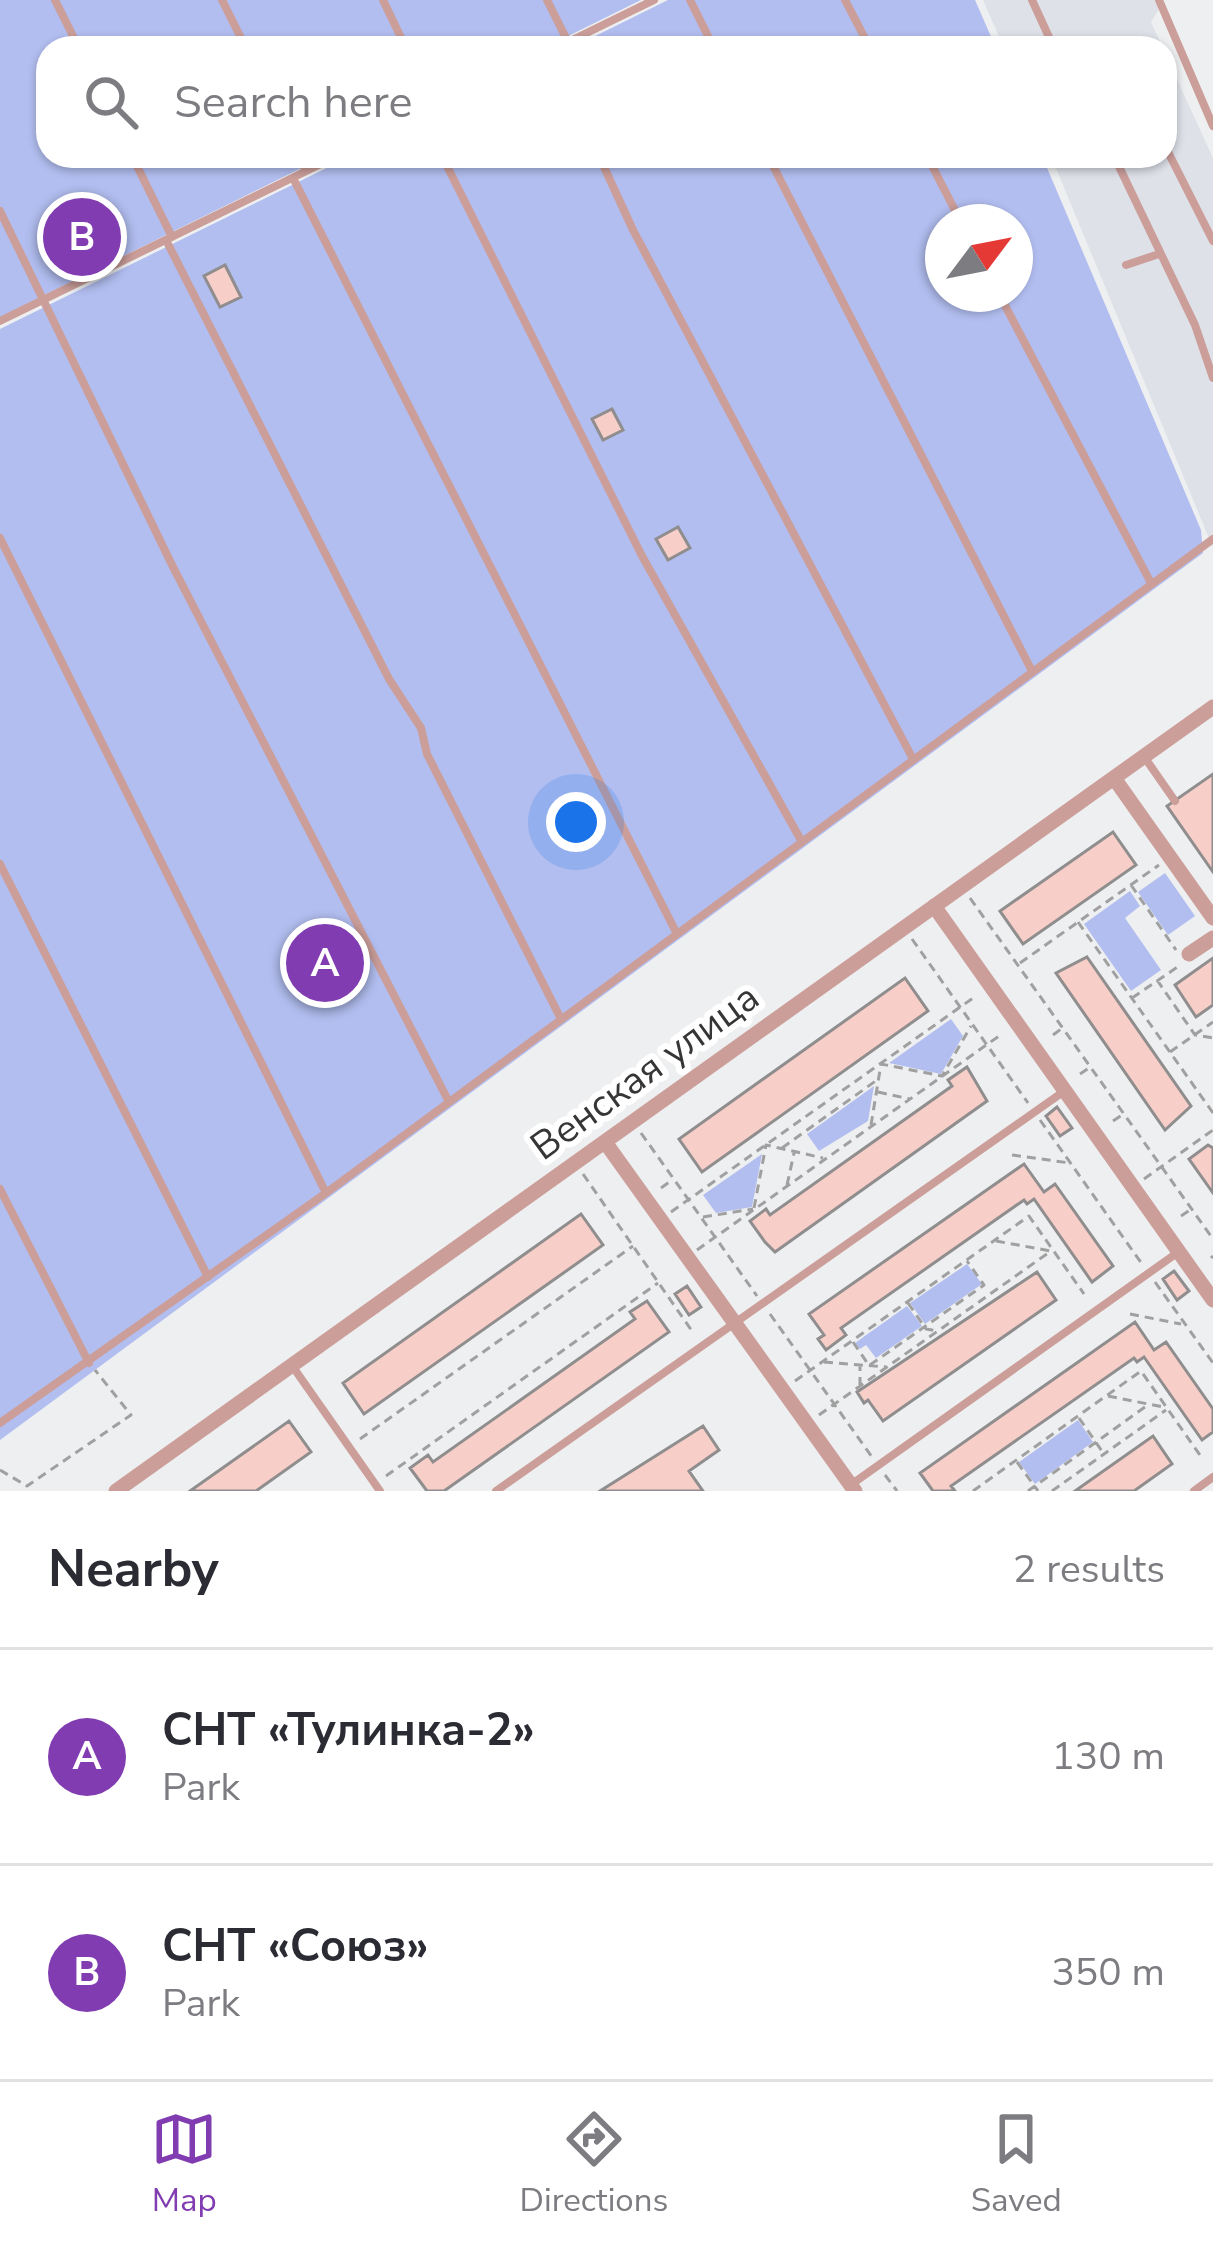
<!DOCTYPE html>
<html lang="en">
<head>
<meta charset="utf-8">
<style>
	:root { --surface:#fff; --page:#f2f2f3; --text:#2b2b33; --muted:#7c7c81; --line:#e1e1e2; --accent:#803cb0 }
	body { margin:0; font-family:"Nunito Sans",sans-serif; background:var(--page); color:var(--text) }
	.compass { position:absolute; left:925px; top:204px; width:108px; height:108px; border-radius:50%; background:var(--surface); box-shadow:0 3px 9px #0004; rotate:58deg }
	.you { position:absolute; left:576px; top:822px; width:42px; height:42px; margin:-30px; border:9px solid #fff; border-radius:50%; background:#1a73e8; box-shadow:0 0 0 18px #1a73e833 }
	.badge { display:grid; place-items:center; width:78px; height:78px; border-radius:50%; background:var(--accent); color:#fff; font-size:39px; font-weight:700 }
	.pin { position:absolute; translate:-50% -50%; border:6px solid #fff; box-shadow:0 3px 12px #0006 }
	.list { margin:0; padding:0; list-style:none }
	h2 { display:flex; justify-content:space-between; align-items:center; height:156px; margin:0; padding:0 48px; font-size:51px }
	h2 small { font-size:39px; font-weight:400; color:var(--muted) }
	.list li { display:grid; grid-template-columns:78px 1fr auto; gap:36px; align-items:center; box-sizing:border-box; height:216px; padding:0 48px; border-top:3px solid var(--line) }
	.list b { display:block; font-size:45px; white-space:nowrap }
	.list p { margin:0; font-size:39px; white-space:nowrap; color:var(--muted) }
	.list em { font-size:39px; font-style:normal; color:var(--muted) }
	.icon { flex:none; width:66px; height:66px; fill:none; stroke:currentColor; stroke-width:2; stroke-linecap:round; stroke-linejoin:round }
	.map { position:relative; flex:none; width:1213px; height:1491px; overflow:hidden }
	.search { position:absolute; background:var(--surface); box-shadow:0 3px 9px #0004; left:36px; right:36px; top:36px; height:132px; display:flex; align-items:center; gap:30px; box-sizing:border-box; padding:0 42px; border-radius:36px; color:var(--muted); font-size:45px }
	.sheet { height:588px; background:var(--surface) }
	nav { display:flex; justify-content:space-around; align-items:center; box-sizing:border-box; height:168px; border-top:3px solid var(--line); background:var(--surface); font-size:33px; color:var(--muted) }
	nav a { display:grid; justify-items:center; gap:6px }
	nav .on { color:var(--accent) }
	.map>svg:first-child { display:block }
</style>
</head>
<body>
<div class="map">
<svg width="1213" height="1491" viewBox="0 0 1213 1491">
	<rect width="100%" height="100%" fill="#eeeff0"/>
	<path fill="#dfe1e9" d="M983,0H1155L1159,9L1151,22L1163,48H1004Z
		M1165,53L1213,158V548L1051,156H1165Z"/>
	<path fill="#b2bef0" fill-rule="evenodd" d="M0,0H641L544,48H48V156H326L0,317Z
		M668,0H975L996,48H571Z
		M351,156H1042L1201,530L1203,553L0,1440V329ZM943,222H1015V294H943Z
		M1165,873L1195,916L1168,935L1138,892Z
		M1130,891L1140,906L1125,918L1161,970L1131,991L1084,924Z
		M951,1019L963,1036L941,1074L889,1063Z
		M874,1086L868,1121L819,1151L807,1134Z
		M762,1154L752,1207L716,1213L703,1195Z
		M967,1264L982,1284L925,1324L910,1303Z
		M907,1306L922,1326L876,1358L866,1345L860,1349L855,1343Z
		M1078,1420L1093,1442L1035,1484L1019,1462Z"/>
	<path fill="#f7cec8" stroke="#8f8d8d" stroke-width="3" d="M225,265L241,297L220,307L204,276Z
		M612,409L623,430L603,440L592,419Z
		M678,527L690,548L668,560L656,539Z
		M1213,774V872L1167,806Z
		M1113,832L1136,865L1023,944L1000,911Z
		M1087,957L1191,1106L1165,1130L1056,973Z
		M1213,958V1005L1196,1017L1175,985Z
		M905,978L928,1011L702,1172L679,1139Z
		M967,1067L987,1101L775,1252L765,1242L750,1221L766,1209L770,1215L952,1086L948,1080Z
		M1057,1107L1072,1128L1060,1136L1046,1116Z
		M1208,1145L1213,1148V1193L1189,1159Z
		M1024,1164L1044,1192L1055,1184L1113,1266L1092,1282L1034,1199L1027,1204L1024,1200L841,1328L846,1335L826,1350L818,1339L824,1335L809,1314Z
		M581,1214L603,1245L364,1414L343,1383Z
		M1174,1271L1189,1291L1177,1300L1163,1279Z
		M1037,1272L1056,1300L883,1421L868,1400L864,1403L857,1392Z
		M687,1286L701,1307L689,1315L675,1294Z
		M647,1301L669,1332L444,1491H427L410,1468L428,1455L433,1462L635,1319L630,1312Z
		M1135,1322L1154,1350L1166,1342L1213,1409V1432L1202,1440L1144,1357L1137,1362L1134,1358L951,1486L955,1491H933L920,1473Z
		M289,1421L311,1452L256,1491H190Z
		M703,1426L719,1450L689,1471L703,1491H600Z
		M1153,1436L1172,1464L1134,1491H1075Z"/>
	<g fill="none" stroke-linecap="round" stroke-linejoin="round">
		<path stroke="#a0a0a1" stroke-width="3" stroke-dasharray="9 6" stroke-linecap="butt" d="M1131,885L1176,950
			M970,898L1213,1239
			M1078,922L1213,1113
			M912,939L1028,1103
			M1020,963L1159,865
			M1157,980L1195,1035L1213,1038
			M1132,998L1179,966
			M1053,1035L1061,1029
			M1170,1052L1213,1022
			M1080,1074L1089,1068
			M878,1092L910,1099
			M1040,1120L1142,1264
			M1113,1121L1122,1115
			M871,1125L881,1064L942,1076L971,1026
			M641,1133L757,1296
			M782,1148L877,1080
			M1012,1155L1070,1163
			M583,1174L692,1331
			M1144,1179L1213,1130
			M787,1185L794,1153
			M661,1188L672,1180
			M754,1208L766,1145L823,1158
			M671,1212L973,998
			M1181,1216L1190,1210
			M703,1217L753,1209
			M996,1241L1051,1251
			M697,1250L999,1036
			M1211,1258L1213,1256
			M1155,1282L1213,1363
			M908,1303L926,1329L938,1331
			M770,1314L872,1457
			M1130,1314L1181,1324
			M853,1342L868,1364
			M824,1362L886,1367
			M870,1365L984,1285L967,1261
			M795,1381L1029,1216L1084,1294
			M860,1386V1366
			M1108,1396L1163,1407
			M819,1415L1051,1251
			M1079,1418L1104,1454
			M360,1439L633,1246
			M1017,1462L1038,1491
			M0,1470L27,1486L131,1415L95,1370
			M885,1475L897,1491
			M386,1476L658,1283
			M973,1491L1141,1371L1202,1458
			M1028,1491L1149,1404
			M1052,1491L1166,1410"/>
		<path stroke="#cb9e9a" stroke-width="8" d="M55,0L79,48
			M222,0L246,48
			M383,0L406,48
			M547,0L568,42
			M690,0L714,48
			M845,0L870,48
			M1032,0L1054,48
			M1159,0L1213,126
			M556,48L654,0
			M1165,146L1213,241
			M132,156L172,237
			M299,156L306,171
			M442,156L642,556L802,842
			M599,156L633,230L913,759
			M768,156L1032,671
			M927,156L961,222
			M1114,156L1195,325L1213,378
			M293,178L677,934
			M0,211L173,567L449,1102
			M166,240L389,679L421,728L427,754L561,1019
			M1126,265L1159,254
			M999,294L1151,583
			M0,321L337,156
			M0,538L326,1193
			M1145,758L1175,801
			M0,864L208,1277
			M0,1189L89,1363
			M293,1367L380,1491
			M0,1423L326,1193L1213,539
			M852,1484L1177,1253
			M496,1491L1063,1092
			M1194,1491L1213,1477"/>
		<path stroke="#cb9e9a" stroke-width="15" d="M1114,778L1213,918
			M934,906L1213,1300
			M1189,954L1213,938
			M605,1142L855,1491
			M116,1491L1213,707"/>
	</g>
	<g text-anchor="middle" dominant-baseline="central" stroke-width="12" stroke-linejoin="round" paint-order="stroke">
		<g font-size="39" fill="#363636" stroke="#fff">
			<text transform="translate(645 1072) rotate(-36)">Венская улица</text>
		</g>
	</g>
</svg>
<svg class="compass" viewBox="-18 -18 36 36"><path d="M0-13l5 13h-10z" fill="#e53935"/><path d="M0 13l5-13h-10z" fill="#7c7c81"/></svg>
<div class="you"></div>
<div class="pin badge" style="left:325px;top:963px">A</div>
<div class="pin badge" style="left:82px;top:237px">B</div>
<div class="search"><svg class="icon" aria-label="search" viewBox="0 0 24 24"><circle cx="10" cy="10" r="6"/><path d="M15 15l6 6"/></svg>Search here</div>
</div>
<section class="sheet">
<h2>Nearby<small>2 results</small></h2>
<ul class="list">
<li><span class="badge">A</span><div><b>СНТ «Тулинка-2»</b><p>Park</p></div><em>130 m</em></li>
<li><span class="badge">B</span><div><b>СНТ «Союз»</b><p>Park</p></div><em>350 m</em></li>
</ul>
</section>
<nav>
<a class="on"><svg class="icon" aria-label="map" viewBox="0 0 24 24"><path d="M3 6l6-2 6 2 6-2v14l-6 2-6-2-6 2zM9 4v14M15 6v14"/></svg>Map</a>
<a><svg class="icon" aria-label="directions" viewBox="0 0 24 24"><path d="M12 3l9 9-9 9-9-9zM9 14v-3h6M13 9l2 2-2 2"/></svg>Directions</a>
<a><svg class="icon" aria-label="saved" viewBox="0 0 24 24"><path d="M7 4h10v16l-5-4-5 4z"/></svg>Saved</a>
</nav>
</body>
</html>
